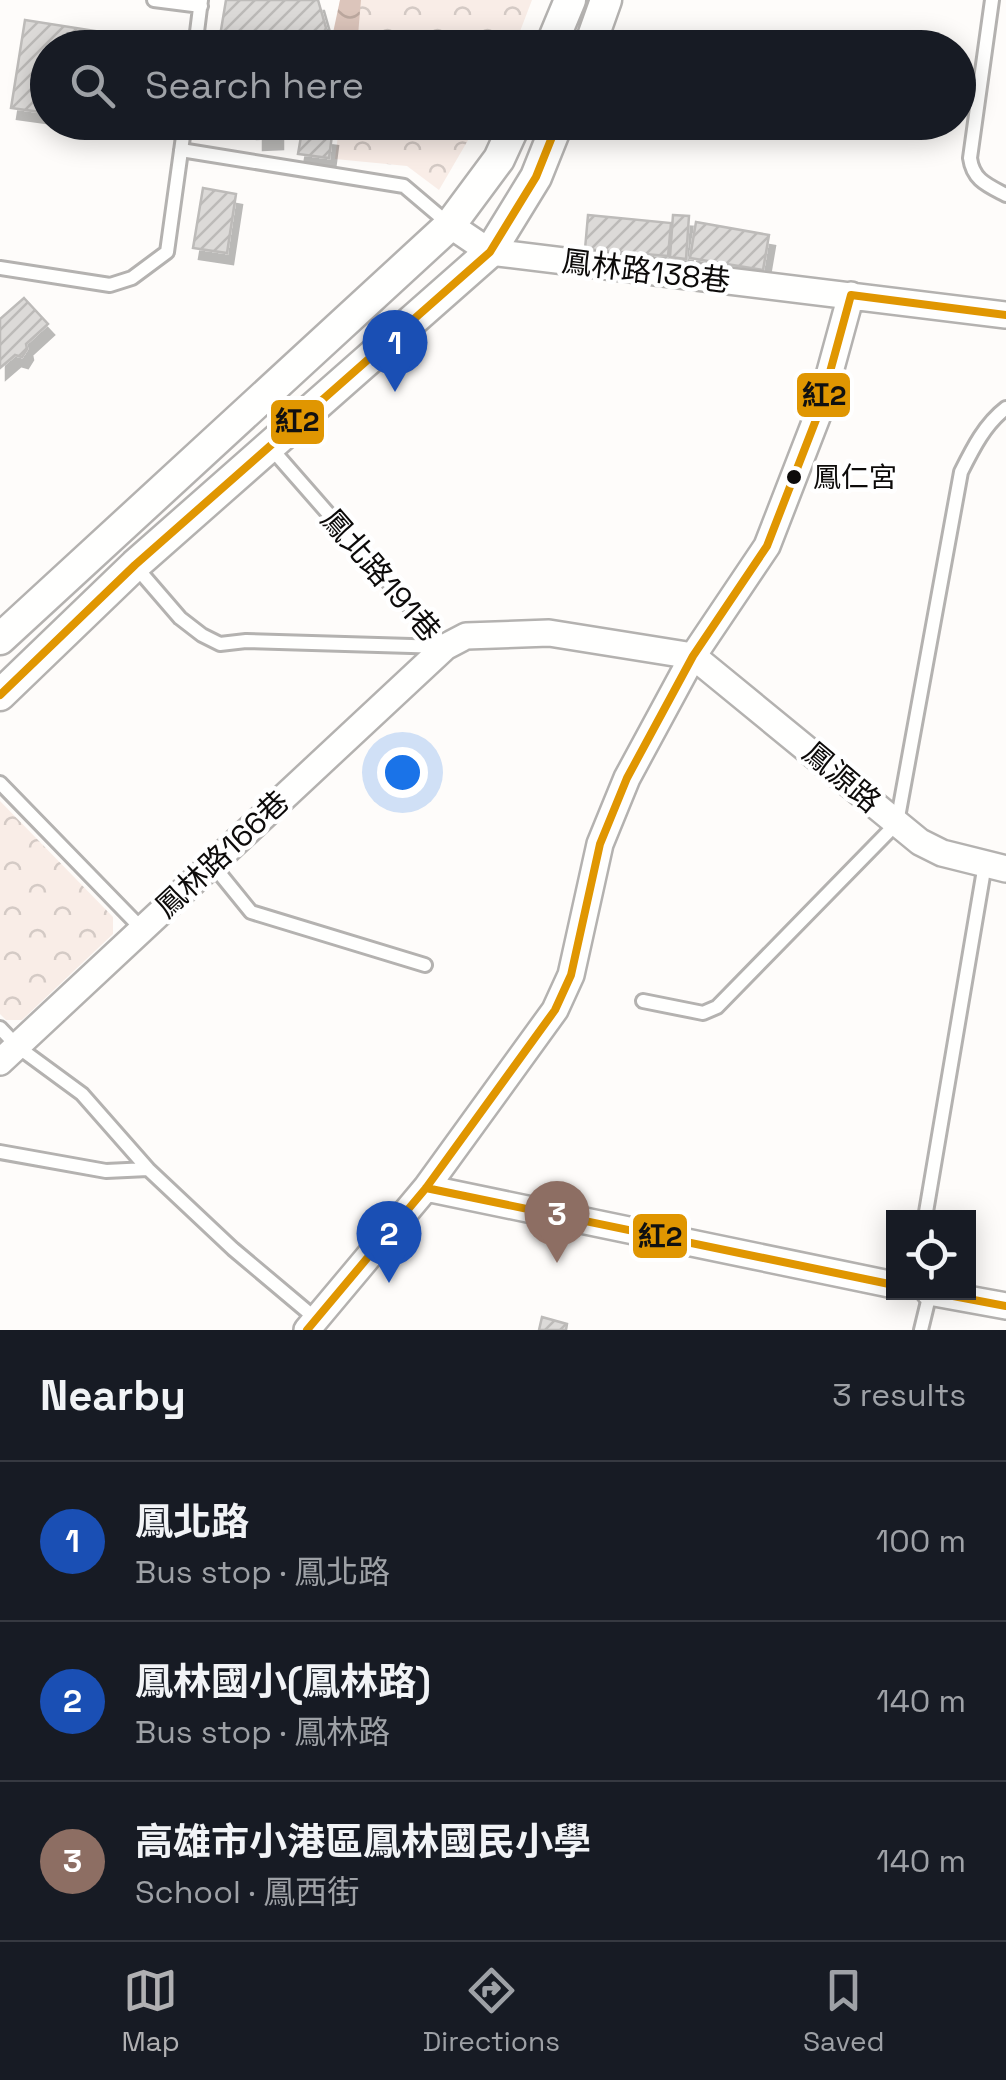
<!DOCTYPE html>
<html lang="en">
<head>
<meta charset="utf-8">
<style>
	:root { --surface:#171b24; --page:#242831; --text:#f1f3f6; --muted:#9ea1a6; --line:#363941; --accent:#b0b0b2 }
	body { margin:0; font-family:"Space Grotesk","Noto Sans TC",sans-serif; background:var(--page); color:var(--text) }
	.controls { position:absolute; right:30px; bottom:30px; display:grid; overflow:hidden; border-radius:0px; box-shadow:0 5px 25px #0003 }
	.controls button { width:90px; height:90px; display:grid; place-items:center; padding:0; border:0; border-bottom:2px solid var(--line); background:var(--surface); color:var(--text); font:50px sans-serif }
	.you { position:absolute; left:402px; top:772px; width:35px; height:35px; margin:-25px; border:8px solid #fff; border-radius:50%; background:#1a73e8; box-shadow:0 0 0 15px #1a73e833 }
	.badge { display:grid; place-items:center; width:65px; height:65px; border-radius:50%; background:var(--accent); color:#fff; font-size:32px; font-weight:700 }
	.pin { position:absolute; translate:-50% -82px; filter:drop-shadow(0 2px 5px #0008) }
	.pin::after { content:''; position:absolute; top:52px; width:35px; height:30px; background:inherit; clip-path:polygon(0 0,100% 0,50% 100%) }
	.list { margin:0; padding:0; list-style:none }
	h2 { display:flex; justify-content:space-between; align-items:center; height:130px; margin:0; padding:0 40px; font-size:42px }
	h2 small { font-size:32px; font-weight:400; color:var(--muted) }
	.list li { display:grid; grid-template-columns:65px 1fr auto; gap:30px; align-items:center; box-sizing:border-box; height:160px; padding:0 40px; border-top:2px solid var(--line) }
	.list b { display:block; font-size:38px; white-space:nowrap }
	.list p { margin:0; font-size:32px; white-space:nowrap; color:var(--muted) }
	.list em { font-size:32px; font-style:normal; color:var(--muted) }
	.icon { flex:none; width:55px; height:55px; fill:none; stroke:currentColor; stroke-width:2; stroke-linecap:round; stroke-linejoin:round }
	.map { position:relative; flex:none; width:1006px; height:1330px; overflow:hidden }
	.search { position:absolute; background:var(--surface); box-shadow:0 5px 25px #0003; left:30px; right:30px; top:30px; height:110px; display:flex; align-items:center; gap:25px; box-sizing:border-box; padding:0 35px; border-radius:55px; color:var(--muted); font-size:38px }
	.sheet { height:610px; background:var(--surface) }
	nav { display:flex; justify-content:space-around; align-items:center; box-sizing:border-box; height:140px; border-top:2px solid var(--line); background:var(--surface); font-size:28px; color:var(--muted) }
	nav a { display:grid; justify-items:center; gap:5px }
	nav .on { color:var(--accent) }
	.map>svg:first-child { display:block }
</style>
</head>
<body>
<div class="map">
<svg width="1006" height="1330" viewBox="0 0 1006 1330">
	<defs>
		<pattern id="park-crowns" width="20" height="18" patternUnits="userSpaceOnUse" patternTransform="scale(2.5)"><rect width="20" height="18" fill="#f9ede7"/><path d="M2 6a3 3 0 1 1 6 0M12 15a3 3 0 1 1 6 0" fill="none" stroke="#d4cac5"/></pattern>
		<pattern id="water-waves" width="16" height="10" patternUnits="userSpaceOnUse" patternTransform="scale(2.5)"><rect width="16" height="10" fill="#dcc5bb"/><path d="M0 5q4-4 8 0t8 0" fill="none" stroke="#bca89f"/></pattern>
		<pattern id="building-hatch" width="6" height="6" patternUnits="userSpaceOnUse" patternTransform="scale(2.5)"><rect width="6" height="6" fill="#dcdad8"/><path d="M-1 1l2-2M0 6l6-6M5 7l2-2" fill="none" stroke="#bcbab8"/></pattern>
		<filter id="shadow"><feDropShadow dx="6" dy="11" stdDeviation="0" flood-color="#0004"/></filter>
	</defs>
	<rect width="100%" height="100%" fill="#fefcfa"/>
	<path fill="url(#park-crowns)" d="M340,0H532L514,47L331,48Z
		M333,123H478L439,190L407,166L335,159L339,127Z
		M0,801L113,917V934L22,1020H6L0,1014Z"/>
	<path fill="url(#water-waves)" d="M340,0H361L357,47H330Z"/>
	<path fill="url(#building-hatch)" stroke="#bdbbb9" stroke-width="2.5" filter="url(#shadow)" d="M226,0H318L326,28L315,48H218Z
		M25,20L108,33L106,48H48V113L11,108Z
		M122,34L153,37L152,48H121Z
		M257,122H277V138L257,139Z
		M302,131L332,135L329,158L298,154Z
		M203,188L236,194L227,253L193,248Z
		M588,215L671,223L668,256L585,249Z
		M673,215L689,216L686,259L670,257Z
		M696,222L769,235L763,270L690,258Z
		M24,298L48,324L26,344L27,349L22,357L15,355L0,368V319Z
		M542,1317L567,1324L566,1330H539Z"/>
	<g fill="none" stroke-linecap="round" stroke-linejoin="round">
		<defs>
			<path id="service" d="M154,0L201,6
				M992,0L970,158C973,180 987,185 1006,195
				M195,48L201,0
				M181,150L404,186L450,225
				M0,268L110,285L132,278L167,252L185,122
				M270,447L445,647
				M136,567L180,618L202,635L220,644L246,641L444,647
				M0,783L142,929
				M212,864L251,912L425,965
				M643,1001L703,1013L717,1007L897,823L961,472C973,448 985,424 1006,408
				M0,1028L18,1047L82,1094L148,1169
				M0,1152L106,1171L148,1169L233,1249L315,1318
				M925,1218L985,864
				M921,1330L930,1293"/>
			<path id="minor" d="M450,225L490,252L1006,315
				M0,1062L445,647L466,636L549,633L693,656L920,842L942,853L1006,869
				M426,1188L894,1285
				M929,1292L1006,1306
				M307,1330L426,1188L555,1010L571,975L600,844L627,778L693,656L767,546L819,412L851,295"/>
			<path id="tertiary" d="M550,48L570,0
				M589,48L606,0
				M0,639L450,225L499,159L516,122
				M0,695L135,565L490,252L536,177L558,122"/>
		</defs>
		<use href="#service" stroke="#b4b2b0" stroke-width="18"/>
		<use href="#minor" stroke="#b4b2b0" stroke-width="30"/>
		<use href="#tertiary" stroke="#b4b2b0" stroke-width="35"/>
		<use href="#service" stroke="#fffffe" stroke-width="12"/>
		<use href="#minor" stroke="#fffffe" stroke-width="25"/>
		<use href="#tertiary" stroke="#fffffe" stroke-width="30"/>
		<defs>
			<path id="bus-1" d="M0,695L135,565L490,252L536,177L558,122
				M426,1188L894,1285
				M932,1292L1006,1306
				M307,1330L426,1188L555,1010L571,975L600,844L627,778L693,656L767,546L819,412L851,295L1006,315"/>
		</defs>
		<use href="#bus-1" stroke="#fff" stroke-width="15"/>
		<use href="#bus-1" stroke="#e09601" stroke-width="8"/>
	</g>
	<circle fill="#0d0b0a" stroke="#fff" stroke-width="4" cx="794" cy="477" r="9"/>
	<g text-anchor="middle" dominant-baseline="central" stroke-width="9" stroke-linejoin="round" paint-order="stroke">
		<g font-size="28" fill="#0d0b0a" stroke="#fff" text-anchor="start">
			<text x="813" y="477">鳳仁宮</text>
		</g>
		<g font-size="30" fill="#0d0b0a" stroke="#fff">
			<text transform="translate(646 271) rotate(7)">鳳林路138巷</text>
			<text transform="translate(381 575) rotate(49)">鳳北路191巷</text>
			<text transform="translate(842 777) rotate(40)">鳳源路</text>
			<text transform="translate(222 854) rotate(-43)">鳳林路166巷</text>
		</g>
	</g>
	<g stroke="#fff" stroke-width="4">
		<rect x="795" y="371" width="57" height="48" rx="10" fill="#e09601"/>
		<rect x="269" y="398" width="57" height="48" rx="10" fill="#e09601"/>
		<rect x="631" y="1212" width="58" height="48" rx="10" fill="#e09601"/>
	</g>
	<g font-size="28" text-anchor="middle" font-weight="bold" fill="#111">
		<text x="824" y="405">紅2</text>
		<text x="297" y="431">紅2</text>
		<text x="660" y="1246">紅2</text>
	</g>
</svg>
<div class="controls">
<button><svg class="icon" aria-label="locate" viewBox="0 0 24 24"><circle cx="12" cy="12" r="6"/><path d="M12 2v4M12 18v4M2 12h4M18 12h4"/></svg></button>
</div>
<div class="you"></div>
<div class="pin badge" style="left:395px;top:392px;background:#1a4fb4">1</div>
<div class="pin badge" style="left:389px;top:1283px;background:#1a4fb4">2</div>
<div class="pin badge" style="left:557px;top:1263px;background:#8d6e63">3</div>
<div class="search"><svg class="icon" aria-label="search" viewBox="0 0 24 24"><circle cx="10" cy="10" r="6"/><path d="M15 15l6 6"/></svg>Search here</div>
</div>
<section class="sheet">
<h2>Nearby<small>3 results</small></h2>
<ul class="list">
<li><span class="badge" style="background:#1a4fb4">1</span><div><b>鳳北路</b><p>Bus stop · 鳳北路</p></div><em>100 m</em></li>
<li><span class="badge" style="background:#1a4fb4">2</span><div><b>鳳林國小(鳳林路)</b><p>Bus stop · 鳳林路</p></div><em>140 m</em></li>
<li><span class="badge" style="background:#8d6e63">3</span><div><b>高雄市小港區鳳林國民小學</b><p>School · 鳳西街</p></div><em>140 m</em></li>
</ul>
</section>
<nav>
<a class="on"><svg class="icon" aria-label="map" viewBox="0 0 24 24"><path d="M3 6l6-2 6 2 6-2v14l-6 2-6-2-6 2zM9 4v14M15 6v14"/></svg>Map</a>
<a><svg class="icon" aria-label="directions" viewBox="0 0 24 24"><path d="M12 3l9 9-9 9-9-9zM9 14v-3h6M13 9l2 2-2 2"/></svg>Directions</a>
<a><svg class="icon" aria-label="saved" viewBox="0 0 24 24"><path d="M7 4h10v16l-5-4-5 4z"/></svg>Saved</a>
</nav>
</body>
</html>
